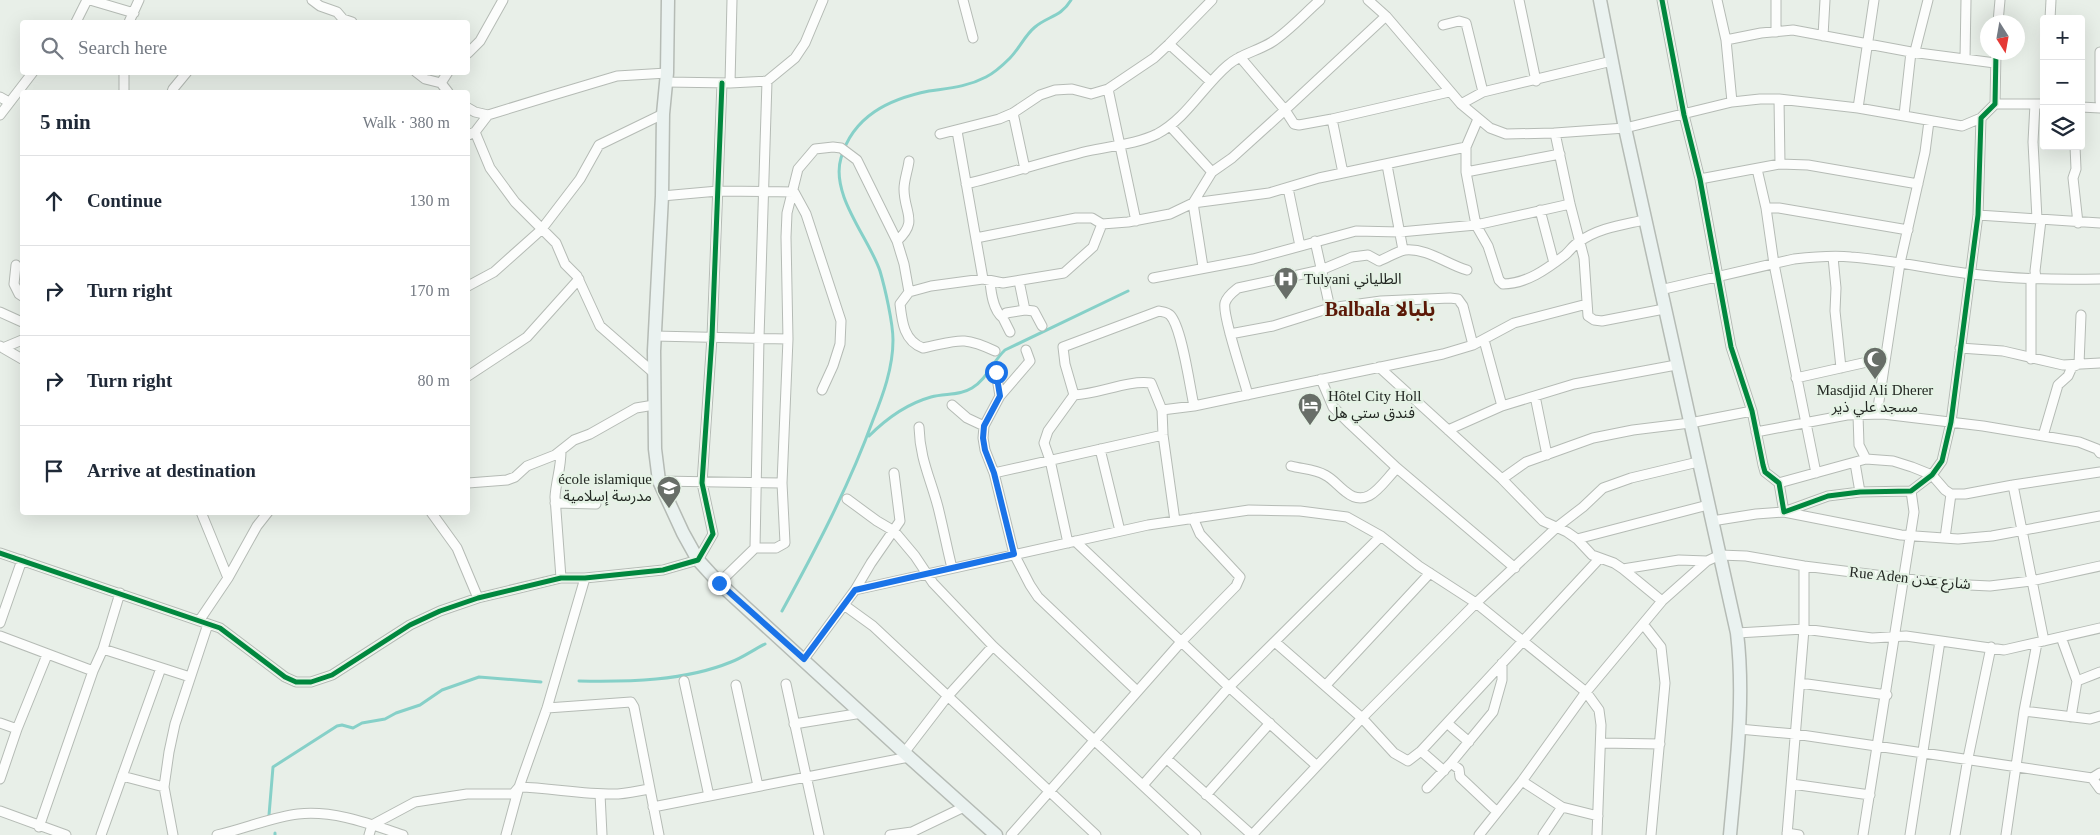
<!DOCTYPE html>
<html lang="en">
<head>
<meta charset="utf-8">
<style>
	:root { --surface:#fff; --page:#f2f2f3; --text:#1f2937; --muted:#747a83; --line:#e0e1e3 }
	body { margin:0; font-family:"Times New Roman","Noto Sans Arabic",serif; background:var(--page); color:var(--text) }
	.controls { position:absolute; right:15px; top:15px; display:grid; overflow:hidden; border-radius:5px; box-shadow:0 5px 20px #0002 }
	.controls button { width:45px; height:45px; display:grid; place-items:center; padding:0; border:0; border-bottom:1px solid var(--line); background:var(--surface); color:var(--text); font:25px sans-serif }
	.compass { position:absolute; left:1980px; top:15px; width:45px; height:45px; border-radius:50%; background:var(--surface); box-shadow:0 5px 20px #0002; rotate:169deg }
	.stop { position:absolute; width:15px; height:15px; margin:-11px; border:4px solid #1a73e8; border-radius:50%; background:#fff }
	.stop.end { background:#1a73e8; border-color:#fff; box-shadow:0 1px 5px #0008 }
	.list { margin:0; padding:0; list-style:none }
	h2 { display:flex; justify-content:space-between; align-items:center; height:65px; margin:0; padding:0 20px; font-size:21px }
	h2 small { font-size:16px; font-weight:400; color:var(--muted) }
	.list li { display:grid; grid-template-columns:32px 1fr auto; gap:15px; align-items:center; box-sizing:border-box; height:90px; padding:0 20px; border-top:1px solid var(--line) }
	.list b { display:block; font-size:19px; white-space:nowrap }
	.list em { font-size:16px; font-style:normal; color:var(--muted) }
	.icon { flex:none; width:28px; height:28px; fill:none; stroke:currentColor; stroke-width:2; stroke-linecap:round; stroke-linejoin:round }
	.map { position:relative; flex:none; width:2100px; height:835px; overflow:hidden }
	.search { position:absolute; background:var(--surface); box-shadow:0 5px 20px #0002; left:20px; top:20px; width:450px; height:55px; display:flex; align-items:center; gap:12px; box-sizing:border-box; padding:0 18px; border-radius:5px; color:var(--muted); font-size:19px }
	.panel { position:absolute; background:var(--surface); box-shadow:0 5px 20px #0002; left:20px; top:90px; width:450px; height:425px; border-radius:5px }
	.map>svg:first-child { display:block }
</style>
</head>
<body>
<div class="map">
<svg width="2100" height="835" viewBox="0 0 2100 835">
	<rect width="100%" height="100%" fill="#e8efe8"/>
	<g fill="none" stroke-linecap="round" stroke-linejoin="round">
		<path stroke="#86d0c8" stroke-width="3" d="M869,436C887,418 906,404 931,397C945,393 959,396 972,388C987,379 993,361 1005,350L1128,291
			M782,611C816,549 849,486 873,420C883,395 893,368 893,340C893,323 885,288 880,271C869,238 830,195 841,158C853,116 889,99 929,91C949,88 967,87 986,77C994,73 1004,64 1010,58C1019,49 1025,35 1035,27C1048,16 1061,17 1071,0
			M579,681C628,682 685,681 731,662C742,658 753,650 765,644
			M269,815L273,767L337,726L342,725L353,728L362,723L385,719L396,713L420,705L442,690L479,677L541,682
			M275,833V835"/>
		<defs>
			<path id="street" d="M90,0L134,13
				M312,0L320,6L337,12L343,19L352,22
				M963,0L973,38
				M1368,0L1386,16L1461,104L1490,128L1506,134L1555,133L1625,128L1732,102L1760,99H1779L1858,108L1962,126L1981,118
				M1519,0L1536,81
				M1662,0L1684,115L1700,179L1731,347L1752,411L1763,465L1765,472L1779,483L1784,512L1828,496L1860,492L1911,491L1932,475L1942,461L1951,422L1978,215L1981,118L1995,104L1996,52
				M1717,0L1726,40L1732,102
				M1776,0V32
				M2050,19L2051,0
				M76,22L87,0
				M129,22L139,0
				M1998,22L2000,0
				M1443,25L1459,21L1466,23L1483,92
				M1823,36L1825,0
				M1726,40L1761,33L1793,30L1911,52L1995,63
				M1169,44L1212,0
				M2100,52V101
				M468,53L480,41L503,0
				M1240,57L1285,110L1294,124L1299,125L1332,119L1449,92
				M1965,59L1966,0
				M416,72L425,79L441,83L448,92
				M666,82L730,83L767,81L795,58L805,43L823,0
				M441,83L448,72
				M730,83L732,0
				M1108,89L1136,221
				M124,92V72
				M172,92L173,89L187,72
				M0,97L9,102
				M1779,99L1780,164
				M1461,104L1483,92L1612,61
				M1995,104H2044
				M2035,104L2033,142L2037,219
				M2081,107L2100,108
				M468,108L475,112L488,115
				M1858,108L1874,0
				M1013,113L1025,169
				M0,115L33,72
				M1904,115L1911,52L1915,51L1928,0
				M1332,119L1343,173
				M1478,119L1466,147V172L1476,225L1488,246L1499,280L1503,284C1526,284 1547,269 1565,255C1570,251 1573,245 1579,242C1598,228 1622,225 1644,220
				M1170,126L1212,172
				M957,131L983,279
				M475,132L490,168L515,202L556,243L565,264L577,276L600,326L655,374
				M1555,133L1570,204L1584,258L1588,316L1594,320L1602,321L1664,309
				M940,134L999,119L1013,113L1040,95L1055,90L1072,89L1091,94L1108,89L1154,58L1169,44L1211,82
				M468,135L475,132L488,115L550,96L617,76L667,73
				M2075,146L2076,169L2073,178L2078,223
				M1387,165L1403,250
				M1757,169L1766,208L1774,264L1816,473
				M1466,172L1560,154
				M1700,179L1780,164L1808,165L1918,184
				M966,184C1007,174 1047,161 1088,151C1110,146 1137,144 1157,134C1187,118 1203,86 1228,65C1240,54 1258,51 1272,42C1289,31 1304,14 1320,0
				M1288,188L1300,246
				M662,196L718,191L794,192L806,214L841,321L840,344L833,366L822,390
				M1766,208H1779L1908,230
				M1540,210L1554,263
				M1978,215L2100,223
				M976,238L1076,218H1092L1102,224L1128,222L1170,214L1193,203L1212,172L1232,158L1285,110L1386,16
				M897,241C919,221 904,213 904,189C904,180 908,170 909,161
				M1315,241L1330,308
				M1833,257L1836,288L1835,311L1841,368
				M16,265L14,284L19,294L22,296
				M1203,267L1193,203L1269,193L1319,178L1466,147
				M1153,278L1253,259L1356,231L1400,232L1476,225L1570,204
				M2036,278L2035,271L2041,220
				M990,281C991,293 993,310 1003,318
				M1019,281L1025,310L1034,311L1042,326
				M468,286L494,272L541,230L580,179L599,145L663,114
				M1660,290L1794,259C1812,257 1832,255 1851,257C1891,260 1931,269 1971,274C2014,279 2057,280 2100,279
				M0,312L22,322
				M1010,332L1003,318L1006,313L1025,310
				M1230,334L1273,326L1330,308L1381,301L1450,298L1458,299L1463,306L1473,345
				M654,336L788,339
				M1484,340L1502,406
				M0,346L3,348L22,340
				M3,348L22,359
				M1960,348L2003,351L2063,365L2100,363
				M1026,350L1030,361L1000,396L984,426L983,438L985,450L994,473L1014,554L1030,585L1038,597L1137,691
				M995,351C961,335 958,341 923,348C904,341 902,322 900,304L909,292L931,286L983,279L1003,283L1064,273L1093,247L1102,224
				M2031,359V278
				M1379,367L1502,479L1543,521L1567,532L1577,539L1592,555L1614,563L1623,569L1662,601
				M996,372L1000,396
				M468,376L527,337L579,279
				M1796,378L1885,358
				M1321,379L1333,407L1350,424L1397,468L1515,568
				M1074,395C1100,394 1126,380 1151,383L1162,410L1163,435L1175,521
				M1248,395C1244,379 1222,315 1225,303C1227,296 1233,292 1238,288L1321,270L1352,257L1368,255L1379,261C1387,258 1398,251 1405,250C1428,248 1446,264 1467,270
				M1535,396L1547,455
				M952,405L967,418L984,426
				M1162,410L1194,406L1443,354L1473,345L1514,323L1587,304
				M1877,414L1900,263L1925,152L1929,121
				M1858,415L1859,445L1866,459
				M919,427C920,459 930,477 938,507C943,527 947,548 952,568
				M1448,430L1502,406L1574,384L1676,365
				M1756,432L1847,415L1883,414L1983,426L2079,442L2097,449L2100,453
				M2043,436L2058,385L2068,376L2072,367L2079,364L2081,315
				M1100,449L1120,531
				M1855,463L1860,492
				M1291,466C1302,469 1315,469 1325,475C1333,479 1339,487 1346,492C1368,510 1382,483 1397,468
				M994,473L1163,435
				M1502,479L1526,462L1593,438L1633,430L1690,423L1752,411
				M659,481L782,483
				M468,483L507,480L515,477L527,466L555,455L574,440L590,434L636,408L654,405
				M1779,483L1866,459L1893,461L1912,467L1932,475L1945,490L1951,494H1965L2013,485L2100,472
				M2013,485L2044,641
				M847,499L877,521L894,531L915,556L933,583L993,646L1196,835
				M555,503L596,504
				M201,512L228,578
				M431,512L457,548L478,598
				M1712,521L1756,514L1784,512L1901,535L1958,539L1992,536L2100,516
				M1945,538L1951,494
				M1577,539L1708,505
				M1075,541L1229,687L1317,766
				M1068,543L1050,460L1044,443L1048,431L1074,395L1065,364L1063,347L1159,311C1163,312 1167,312 1170,315C1182,327 1190,388 1194,406
				M755,548H776L785,543L782,483L788,339L786,237L787,213L798,169L815,149L833,147L841,148L857,160L897,241L904,264L909,292
				M0,553L220,628L285,677L296,682H311L332,675L410,625L440,611L478,598L561,578H585L663,570L698,560L713,534L702,483L712,337L722,83
				M1623,569L1679,560L1707,561
				M561,578L555,497C556,481 561,468 561,451
				M719,583L755,548L759,338L767,81
				M855,590L871,563L900,521L894,473
				M844,605L873,626L1096,835
				M199,621L228,578L257,526L268,512
				M0,623L22,560
				M1643,624L1661,647L1665,683L1651,835
				M1737,633L1804,629L1872,638L1906,636L2004,650L2100,628
				M0,636L93,671
				M2061,637L2077,681L2071,717
				M1275,642L1362,718L1394,753L1408,761L1421,751L1599,559
				M103,649L190,677
				M804,659L855,590L1148,525L1249,510L1300,511L1347,517L1381,536L1419,566L1476,603L1586,692L1599,710L1601,725L1597,835
				M684,681L709,796
				M2077,681L2100,672
				M1800,683L1887,695
				M786,684L819,835
				M736,685L758,786
				M1326,685L1430,573
				M547,708L631,702L634,707L659,835
				M2024,711L2090,719L2100,716
				M0,723L17,729
				M1447,723L1469,742
				M794,724L862,713
				M1739,729L1795,734L2092,778L2100,773
				M1601,743L1660,744
				M1421,751L1444,771
				M904,753L947,697L993,646
				M1167,759L1252,835
				M1451,763L1459,769L1460,777L1497,812
				M122,776L164,787
				M2092,778L2100,789
				M0,779L17,729L47,655
				M1522,781L1562,807L1598,816
				M1792,784L1870,795
				M1143,785L1229,687L1381,536
				M1427,788L1451,763L1493,712L1502,680V663
				M600,794L602,835
				M1206,795L1270,723
				M653,807L909,757
				M0,811L66,835
				M39,827L93,671L103,649L120,593
				M1787,833L1799,835
				M101,835L161,668
				M173,835L164,787L169,752L175,724L208,624
				M217,835C244,829 272,817 298,814C334,810 370,824 403,835
				M369,835L372,825L415,802L467,794H513L519,787C552,788 585,795 618,794C629,793 639,791 649,789
				M506,835L519,787L547,708L585,578
				M890,835L912,832L964,807
				M1011,835L1181,642L1236,586L1240,577L1200,534L1193,518
				M1252,835L1362,718L1476,603L1557,527L1583,507L1603,488L1631,478L1698,462
				M1479,835L1522,781L1586,692L1662,601L1707,561L1720,555L1746,556L1804,566L1948,584L1990,586L2031,581L2100,566
				M1543,835L1562,807
				M1787,835L1804,629V566
				M1863,835L1914,512L1911,491
				M1910,835L1940,641
				M1955,835L1968,758L1991,647
				M2006,835L2024,711L2037,643"/>
			<path id="secondary" d="M668,0L667,73L663,114L662,196L654,351L655,449L659,481L683,533L698,560L719,583L909,757L996,835
				M1600,0L1625,128L1737,633C1745,700 1736,768 1730,835"/>
		</defs>
		<use href="#street" stroke="#b5bbb5" stroke-width="11"/>
		<use href="#secondary" stroke="#b5bbb5" stroke-width="15"/>
		<use href="#street" stroke="#fcfdfc" stroke-width="9"/>
		<use href="#secondary" stroke="#eaf2f0" stroke-width="12"/>
		<defs>
			<path id="cycleway" d="M1662,0L1684,115L1700,179L1731,347L1752,411L1763,465L1765,472L1779,483L1784,512L1828,496L1860,492L1911,491L1932,475L1942,461L1951,422L1978,215L1981,118L1995,104L1996,52
				M0,553L220,628L285,677L296,682H311L332,675L410,625L440,611L478,598L561,578H585L663,570L698,560L713,534L702,483L712,337L722,83"/>
		</defs>
		<use href="#cycleway" stroke="#e5f2e5" stroke-width="8"/>
		<use href="#cycleway" stroke="#00873e" stroke-width="5"/>
	</g>
	<g fill="none" stroke-linecap="round" stroke-linejoin="round">
		<path stroke="#1a73e8" stroke-width="6" d="M719,583L804,659L855,590L1014,554L994,473L985,450L983,438L984,426L1000,396L996,372"/>
	</g>
	<defs>
		<symbol id="hospital-pin" viewBox="-11 -11 22 30"><path d="M0 17L-7.5 6A9.5 9.5 0 1 1 7.5 6Z" fill="#686e68" stroke="#e5f2e5"/><path d="M-5-5h3v3.5h4V-5h3V5h-3V1.5h-4V5h-3Z" fill="#fff"/></symbol>
		<symbol id="mosque-pin" viewBox="-11 -11 22 30"><path d="M0 17L-7.5 6A9.5 9.5 0 1 1 7.5 6Z" fill="#686e68" stroke="#e5f2e5"/><path d="M3.5-4.9A6 6 0 1 0 3.5 4.9A5 5 0 1 1 3.5-4.9Z" fill="#fff"/></symbol>
		<symbol id="hotel-pin" viewBox="-11 -11 22 30"><path d="M0 17L-7.5 6A9.5 9.5 0 1 1 7.5 6Z" fill="#686e68" stroke="#e5f2e5"/><path d="M-6-4.5h1.5V1H6V5H4.5V3h-9V5H-6ZM-4 0a1.8 1.8 0 1 1 3.6 0ZM.5 0V-2.5h3Q6-2.5 6 0Z" fill="#fff"/></symbol>
		<symbol id="school-pin" viewBox="-11 -11 22 30"><path d="M0 17L-7.5 6A9.5 9.5 0 1 1 7.5 6Z" fill="#686e68" stroke="#e5f2e5"/><path d="M0-5L7-2L0 1L-7-2ZM-4 1L0 2.5L4 1V4Q0 6-4 4Z" fill="#fff"/></symbol>
	</defs>
	<g fill-rule="evenodd">
		<use href="#hospital-pin" x="1272" y="265" width="28" height="38"/>
		<use href="#mosque-pin" x="1861" y="345" width="28" height="38"/>
		<use href="#hotel-pin" x="1296" y="391" width="28" height="38"/>
		<use href="#school-pin" x="655" y="474" width="28" height="38"/>
	</g>
	<g text-anchor="middle" dominant-baseline="central" stroke-width="5" stroke-linejoin="round" paint-order="stroke">
		<g font-size="15" fill="#232823" stroke="#e5f2e5" text-anchor="start">
			<text x="1304" y="279">Tulyani الطلياني</text>
			<text x="1875" y="390" text-anchor="middle">Masdjid Ali Dherer<tspan x="1875" dy="17">مسجد علي ذير</tspan></text>
			<text x="1328" y="396">Hôtel City Holl<tspan x="1328" dy="17">فندق ستي هل</tspan></text>
			<text x="652" y="479" text-anchor="end">école islamique<tspan x="652" dy="17">مدرسة إسلامية</tspan></text>
		</g>
		<g font-size="15" fill="#232823" stroke="#e5f2e5">
			<text transform="translate(1910 578) rotate(6)">Rue Aden شارع عدن</text>
		</g>
		<g font-size="20" font-weight="bold" fill="#5b1907" stroke="#e5f2e5">
			<text x="1380" y="309">Balbala بلبالا</text>
		</g>
	</g>
</svg>
<div class="controls">
<button>+</button>
<button>−</button>
<button><svg class="icon" aria-label="layers" viewBox="0 0 24 24"><path d="M12 4l9 5-9 5-9-5zM3 14l9 5 9-5"/></svg></button>
</div>
<svg class="compass" viewBox="-18 -18 36 36"><path d="M0-13l5 13h-10z" fill="#e53935"/><path d="M0 13l5-13h-10z" fill="#747a83"/></svg>
<div class="stop" style="left:996px;top:372px"></div>
<div class="stop end" style="left:719px;top:583px"></div>
<div class="search"><svg class="icon" aria-label="search" viewBox="0 0 24 24"><circle cx="10" cy="10" r="6"/><path d="M15 15l6 6"/></svg>Search here</div>
<section class="panel">
<h2>5 min<small>Walk · 380 m</small></h2>
<ul class="list">
<li><svg class="icon" aria-label="ahead" viewBox="0 0 24 24"><path d="M12 20V5M6 11l6-6 6 6"/></svg><div><b>Continue</b></div><em>130 m</em></li>
<li><svg class="icon" aria-label="right" viewBox="0 0 24 24"><path d="M7 20v-9h11M14 6l5 5-5 5"/></svg><div><b>Turn right</b></div><em>170 m</em></li>
<li><svg class="icon" aria-label="right" viewBox="0 0 24 24"><path d="M7 20v-9h11M14 6l5 5-5 5"/></svg><div><b>Turn right</b></div><em>80 m</em></li>
<li><svg class="icon" aria-label="arrive" viewBox="0 0 24 24"><path d="M6 21V4h12l-3 4 3 4H6"/></svg><div><b>Arrive at destination</b></div></li>
</ul>
</section>
</div>
</body>
</html>
